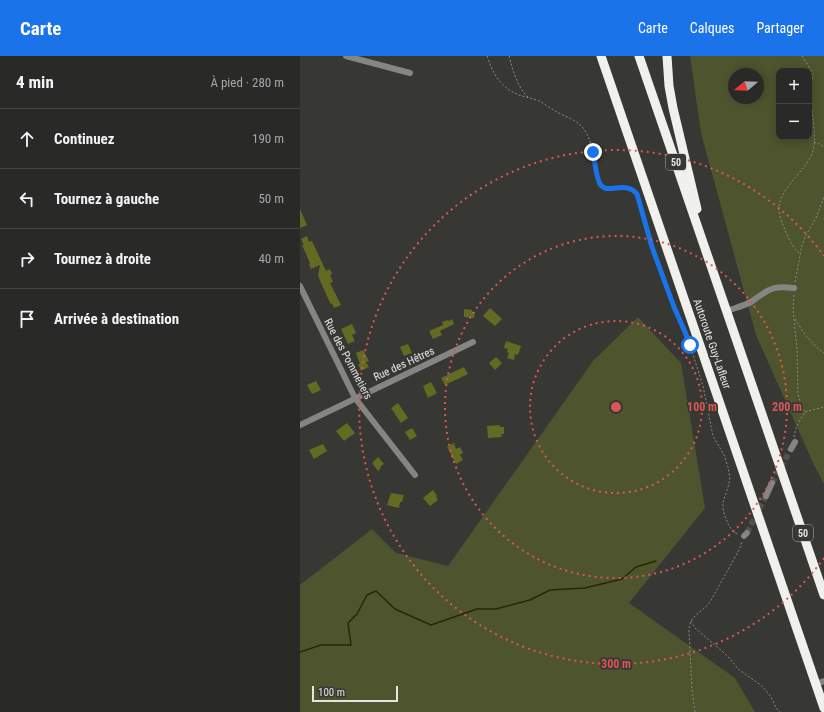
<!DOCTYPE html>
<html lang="fr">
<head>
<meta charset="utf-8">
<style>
	:root { --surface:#292927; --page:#353533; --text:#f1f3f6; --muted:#a5a6a7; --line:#454544; --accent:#1a73e8 }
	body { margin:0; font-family:"Roboto Condensed",sans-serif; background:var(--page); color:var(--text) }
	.controls { position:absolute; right:12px; top:12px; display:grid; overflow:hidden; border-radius:8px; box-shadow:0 2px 10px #0003 }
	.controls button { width:36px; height:36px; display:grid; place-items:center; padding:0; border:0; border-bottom:1px solid var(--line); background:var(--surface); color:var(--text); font:20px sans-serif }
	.compass { position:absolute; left:428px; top:12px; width:36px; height:36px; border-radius:50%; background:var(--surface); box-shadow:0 2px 10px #0003; rotate:251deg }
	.scale { position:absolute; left:12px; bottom:10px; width:86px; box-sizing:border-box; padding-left:4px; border:2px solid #e4e4e2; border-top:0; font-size:11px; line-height:14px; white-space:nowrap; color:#e4e4e2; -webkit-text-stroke:3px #373734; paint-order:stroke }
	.stop { position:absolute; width:12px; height:12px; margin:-9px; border:3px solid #1a73e8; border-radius:50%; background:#fff }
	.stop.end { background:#1a73e8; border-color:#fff; box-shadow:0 1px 4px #0008 }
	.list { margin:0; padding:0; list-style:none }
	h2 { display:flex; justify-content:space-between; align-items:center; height:52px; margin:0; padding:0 16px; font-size:17px }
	h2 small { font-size:13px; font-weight:400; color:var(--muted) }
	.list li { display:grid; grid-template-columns:26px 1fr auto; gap:12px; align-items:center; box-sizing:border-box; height:60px; padding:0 16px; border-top:1px solid var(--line) }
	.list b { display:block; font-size:15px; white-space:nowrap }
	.list em { font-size:13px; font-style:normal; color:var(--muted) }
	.icon { flex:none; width:22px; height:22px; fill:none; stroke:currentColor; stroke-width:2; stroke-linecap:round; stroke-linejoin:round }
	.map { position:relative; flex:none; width:524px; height:656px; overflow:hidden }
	header { display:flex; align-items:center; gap:24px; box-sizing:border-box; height:56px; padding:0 20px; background:var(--accent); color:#fff }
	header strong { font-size:19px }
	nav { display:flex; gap:22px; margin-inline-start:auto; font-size:14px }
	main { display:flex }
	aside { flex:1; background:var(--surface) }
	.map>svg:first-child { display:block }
</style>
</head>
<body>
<header>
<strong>Carte</strong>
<nav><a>Carte</a><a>Calques</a><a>Partager</a></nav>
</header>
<main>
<aside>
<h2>4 min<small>À pied · 280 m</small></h2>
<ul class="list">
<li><svg class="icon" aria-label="ahead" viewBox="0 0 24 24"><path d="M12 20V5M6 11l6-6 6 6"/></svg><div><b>Continuez</b></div><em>190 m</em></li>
<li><svg class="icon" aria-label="left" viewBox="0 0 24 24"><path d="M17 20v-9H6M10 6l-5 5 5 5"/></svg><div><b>Tournez à gauche</b></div><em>50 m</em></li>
<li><svg class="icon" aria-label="right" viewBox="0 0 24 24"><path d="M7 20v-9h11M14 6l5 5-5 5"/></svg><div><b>Tournez à droite</b></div><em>40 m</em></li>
<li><svg class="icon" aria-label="arrive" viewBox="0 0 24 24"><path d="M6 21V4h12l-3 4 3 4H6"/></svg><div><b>Arrivée à destination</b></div></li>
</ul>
</aside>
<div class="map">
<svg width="524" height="656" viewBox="0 0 524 656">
	<rect width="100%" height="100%" fill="#373734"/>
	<path fill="#4e542e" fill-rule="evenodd" d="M390,0H524V428L514,409L456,279L401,77ZM479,15H509V81H479ZM434,18H458V42H434Z
		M338,261L381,307L405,452L329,547L435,622L455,656H0V529L72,473L96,497L148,510L293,305Z"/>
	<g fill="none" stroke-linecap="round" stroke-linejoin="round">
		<path stroke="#262a03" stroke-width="1.5" d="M0,596L21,589H51L48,567L57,558L67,539L76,535L95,553L131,569L177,553H196L230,544L250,534L285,532L322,523L336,511L356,505"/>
	</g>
	<path fill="#636b23" d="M0,153L7,169L0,172Z
		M7,180L9,186L12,185L26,215L30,213L32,218L30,219L33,226L30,227L41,249L34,252L32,248L30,247L18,220L20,209L11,213L9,208L10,207L2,189H4L1,183Z
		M190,252L202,263L195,270L183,260Z
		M164,253L172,254V256H175L174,262L164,261Z
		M152,263L154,268L140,275L142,279L133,283L129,275L143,269L142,266L148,264L149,265Z
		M52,268L56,277L52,279L55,285L48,288L41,273Z
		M206,285L221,290L218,299L215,298L214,304L207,302L209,297L207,296L208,293L204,292Z
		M108,288L112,297L104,300L100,291Z
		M63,294L69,305L66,306L69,311L61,315L58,308H60L56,297Z
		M196,301L202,307L195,314L189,307Z
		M164,311L168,318L145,329L141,322Z
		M16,325L21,334L12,338L7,329Z
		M131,326L137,337L128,342L123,330Z
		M98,347L108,362L101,367L91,352Z
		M47,367L55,377L44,385L36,375Z
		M200,369V371H204V378H201L202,381L188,382L187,370Z
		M112,372L117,380L110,384L105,376Z
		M154,387L156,393L160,391L163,397L160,399L163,404L156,408L147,391Z
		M23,388L27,395L14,403L9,394Z
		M78,401L84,408L80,411L81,412L78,415L72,407Z
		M133,434L137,440L136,441L138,444L130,450L123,442Z
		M91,437L104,439L102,446H100L99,452L87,449Z"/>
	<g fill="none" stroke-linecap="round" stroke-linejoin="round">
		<path stroke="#51514e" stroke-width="6" stroke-dasharray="6 3" stroke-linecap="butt" d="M472,427L491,393
			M447,477L466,440"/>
		<path stroke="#8b8b89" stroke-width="1" stroke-dasharray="2 2" stroke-linecap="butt" d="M187,0C193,18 200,31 219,39C225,41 232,42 239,45C245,48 251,53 257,56C264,60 273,63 279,68C291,77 294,101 297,116C298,120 298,126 301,130C310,139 324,123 337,139L352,191L369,238L390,289L403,330L413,380L424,399L428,411L430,423L428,431L423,446V451L424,458L429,470L434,476L439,479
			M209,0C213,14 217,31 228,41
			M502,0C506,7 514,15 512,24C511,27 510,30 509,33
			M514,86L518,87L524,91
			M499,197C492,191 487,180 484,171C481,165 479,159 479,153C478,139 495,122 504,111C507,107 511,101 513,95C517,76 511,53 509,34
			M495,226L502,189L506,179L516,162L524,141
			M494,239L493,253L497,293L498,338L501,350L505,356
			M495,263C503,276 511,288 524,297
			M494,381L496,372L500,364L505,356L524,351
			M391,565L395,572L423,596L432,605L438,613L462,630L467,636L471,641L476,652L480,656
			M395,656L392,634L389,575C389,559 402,557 410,546L439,494L442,486"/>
		<path stroke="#858583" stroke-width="6" d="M46,0L110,17
			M0,230L55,342L115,419
			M427,255C435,252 443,250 451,246C455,243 459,240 464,237C474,230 483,231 494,232
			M0,369L173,286
			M491,393L495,386
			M466,440L472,427
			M444,480L447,477
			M516,628L524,625"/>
		<path stroke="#f0f1ed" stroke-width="9" d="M301,0L524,652
			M339,0L524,539
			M367,0L369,30L373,52L397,153"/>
	</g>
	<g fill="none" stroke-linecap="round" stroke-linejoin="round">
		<path stroke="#1a73e8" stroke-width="5" d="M293,96C294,103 297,123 300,128C307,140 325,123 337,138L352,191L374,251L385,276L390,289"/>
	</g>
	<g fill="none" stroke="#da5756" stroke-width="2" stroke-dasharray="2 4">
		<circle cx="316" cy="351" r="86"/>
		<circle cx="316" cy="351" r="171"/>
		<path d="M524 502A257 257 0 1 1 524 200"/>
	</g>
	<g text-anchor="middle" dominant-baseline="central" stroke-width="3.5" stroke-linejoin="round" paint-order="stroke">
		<g fill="#373734" stroke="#b0b0ae" stroke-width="1">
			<rect x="366" y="98" width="20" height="16" rx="3"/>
			<rect x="493" y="469" width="20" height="16" rx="3"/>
		</g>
		<g font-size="10" font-weight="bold" fill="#e4e4e2">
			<text x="376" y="106">50</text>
			<text x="503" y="477">50</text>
		</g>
		<g font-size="11" fill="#e4e4e2" stroke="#373734">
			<text transform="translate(412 288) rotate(71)">Autoroute Guy-Lafleur</text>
			<text transform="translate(48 303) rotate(62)">Rue des Pommetiers</text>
			<text transform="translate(104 308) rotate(-25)">Rue des Hêtres</text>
		</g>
	</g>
	<circle cx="316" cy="351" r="6" fill="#da5756" stroke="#373734" stroke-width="2"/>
	<g font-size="12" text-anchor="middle" font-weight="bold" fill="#da5756" stroke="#373734" stroke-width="3.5" stroke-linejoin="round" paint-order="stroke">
		<text x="402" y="355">100 m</text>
		<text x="487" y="355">200 m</text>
		<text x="316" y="612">300 m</text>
	</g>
</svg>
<div class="controls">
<button>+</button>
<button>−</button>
</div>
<svg class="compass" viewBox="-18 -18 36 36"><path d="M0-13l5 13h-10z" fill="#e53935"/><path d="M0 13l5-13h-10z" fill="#a5a6a7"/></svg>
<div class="scale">100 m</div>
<div class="stop" style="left:390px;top:289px"></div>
<div class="stop end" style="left:293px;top:96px"></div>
</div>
</main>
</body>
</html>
